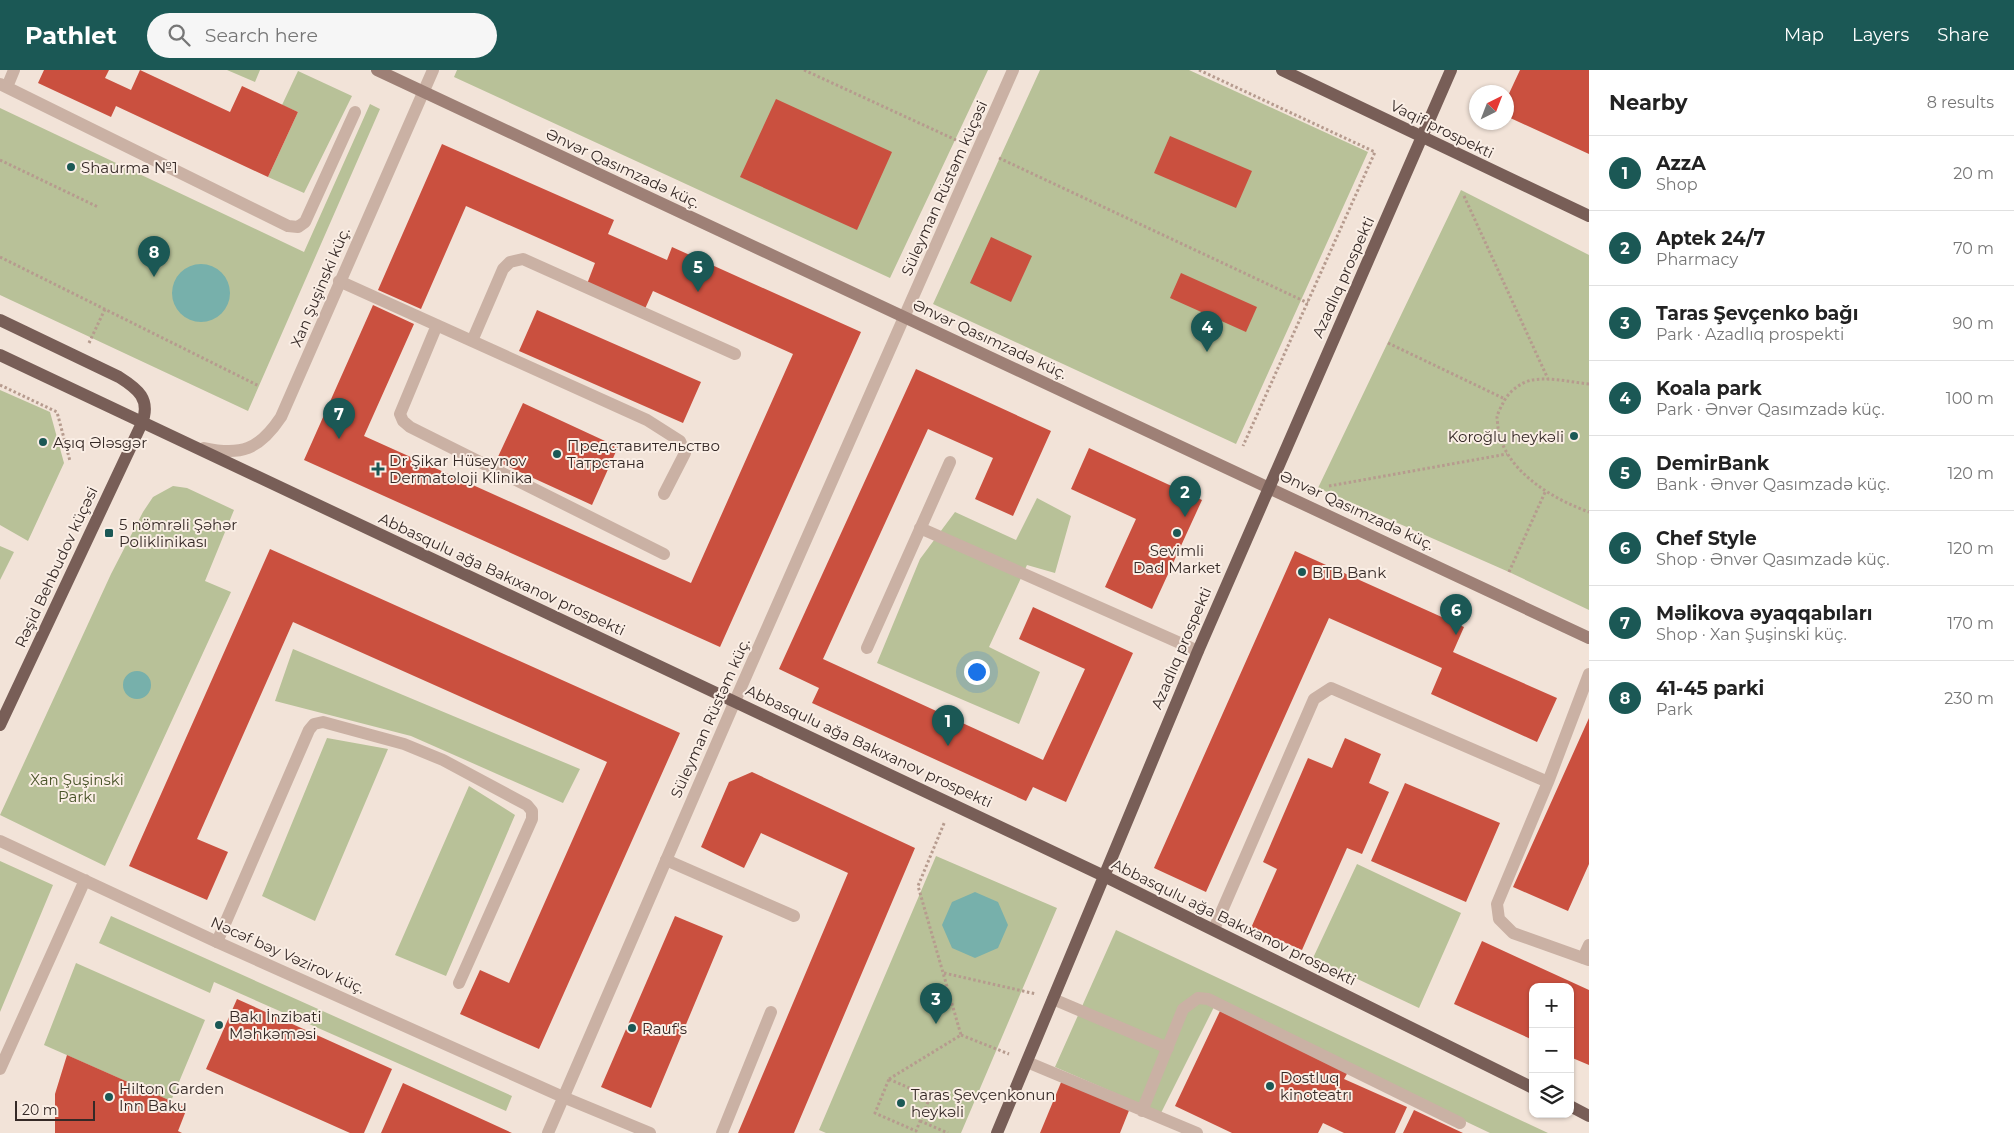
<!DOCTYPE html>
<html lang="en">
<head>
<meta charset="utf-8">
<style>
	:root { --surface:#fff; --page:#f6f6f6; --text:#222; --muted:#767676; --line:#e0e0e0; --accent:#1b5855 }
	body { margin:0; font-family:Montserrat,sans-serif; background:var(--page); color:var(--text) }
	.controls { position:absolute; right:15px; bottom:15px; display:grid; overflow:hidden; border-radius:10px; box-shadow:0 1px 4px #0004 }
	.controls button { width:45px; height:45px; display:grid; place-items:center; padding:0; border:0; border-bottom:1px solid var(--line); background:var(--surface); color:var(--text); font:25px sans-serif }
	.compass { position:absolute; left:1469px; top:15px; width:45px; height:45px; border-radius:50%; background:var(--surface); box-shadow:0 1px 4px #0004; rotate:42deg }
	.scale { position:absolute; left:15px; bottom:12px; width:80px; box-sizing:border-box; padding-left:5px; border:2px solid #352926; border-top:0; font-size:14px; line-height:18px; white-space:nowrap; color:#352926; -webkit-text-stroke:4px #faeee5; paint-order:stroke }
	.you { position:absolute; left:976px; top:601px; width:18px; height:18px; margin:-12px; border:4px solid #fff; border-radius:50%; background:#1a73e8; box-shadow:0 0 0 8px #1a73e833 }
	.badge { display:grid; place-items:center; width:32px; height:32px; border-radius:50%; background:var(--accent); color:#fff; font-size:16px; font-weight:700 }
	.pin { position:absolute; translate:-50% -41px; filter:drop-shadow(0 1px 2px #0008) }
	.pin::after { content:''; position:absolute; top:26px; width:18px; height:15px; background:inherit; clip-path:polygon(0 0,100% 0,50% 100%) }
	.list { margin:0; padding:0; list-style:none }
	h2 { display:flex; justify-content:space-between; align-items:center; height:65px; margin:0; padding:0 20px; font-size:21px }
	h2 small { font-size:16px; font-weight:400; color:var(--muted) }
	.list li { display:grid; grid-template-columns:32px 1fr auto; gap:15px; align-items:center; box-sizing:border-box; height:75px; padding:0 20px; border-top:1px solid var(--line) }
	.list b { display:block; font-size:19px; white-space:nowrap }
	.list p { margin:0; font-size:16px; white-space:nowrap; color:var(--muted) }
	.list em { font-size:16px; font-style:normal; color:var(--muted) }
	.icon { flex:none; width:28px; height:28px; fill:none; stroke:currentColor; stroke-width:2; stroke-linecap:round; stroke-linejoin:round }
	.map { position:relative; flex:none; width:1589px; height:1063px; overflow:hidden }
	header { display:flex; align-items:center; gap:30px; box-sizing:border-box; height:70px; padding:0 25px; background:var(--accent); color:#fff }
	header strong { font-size:24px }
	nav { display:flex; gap:28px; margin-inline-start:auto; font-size:18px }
	.search { width:350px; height:45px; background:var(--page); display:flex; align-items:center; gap:12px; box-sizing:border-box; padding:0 18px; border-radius:28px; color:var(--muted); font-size:19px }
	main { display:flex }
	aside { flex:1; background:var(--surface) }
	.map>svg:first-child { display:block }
</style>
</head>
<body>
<header>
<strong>Pathlet</strong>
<div class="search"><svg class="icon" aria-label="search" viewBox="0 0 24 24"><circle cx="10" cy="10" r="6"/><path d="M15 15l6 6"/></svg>Search here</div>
<nav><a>Map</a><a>Layers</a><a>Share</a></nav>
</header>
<main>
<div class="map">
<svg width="1589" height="1063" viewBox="0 0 1589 1063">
	<rect width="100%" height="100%" fill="#f2e3d8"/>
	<path fill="#b8c198" d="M227,0H260L255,12Z
		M457,0H988L890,208L454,7Z
		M1040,0H1189L1368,82L1236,374L933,234Z
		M298,1L352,26L304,123L268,107L298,42L282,35Z
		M370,34L380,39L248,341L0,225V38L304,182Z
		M1461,120L1589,185V540L1509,502L1318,418Z
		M0,320L50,342L64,393L28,471L0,455Z
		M173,416L187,418L234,440L205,511L231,522L105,796L0,745L111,504L143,442L153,427Z
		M1037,428L1071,446L1055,503L1027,495L989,577L1040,602L1019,654L877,593L920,489L955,442L1016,470Z
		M0,476L14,482L0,510Z
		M293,579L580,699L563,733L411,666L275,631Z
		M327,668L388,679L315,851L262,826Z
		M469,716L515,745L446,906L395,885Z
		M936,786L1057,838L961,1063H826L819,1060Z
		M0,791L53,815L0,942Z
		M1357,794L1461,843L1419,938L1313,888Z
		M111,846L512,1026L506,1041L214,912L210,923L99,873Z
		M1116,860L1548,1063H1490L1216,933L1161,1043L1055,997Z
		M76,893L205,950L171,1031L44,975Z"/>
	<path fill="#77b0ab" d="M172 223a29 29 0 1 1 58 0a29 29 0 1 1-58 0Z
		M123 615a14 14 0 1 1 28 0a14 14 0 1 1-28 0Z
		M975,822L998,832L1008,855L998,878L975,888L952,878L942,855L952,832Z"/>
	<path fill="#ca503f" d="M44,0H109L105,8L131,20L140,0L230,42L242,16L298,42L268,107L116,36L111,47L38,13Z
		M1520,0H1589V84L1506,46V30Z
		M776,29L892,82L857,160L740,107Z
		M1170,66L1252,101L1236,138L1154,103Z
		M442,74L614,150L608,164L667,190L672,177L861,262L720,577L304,390L373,235L414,254L364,366L691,513L793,284L653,221L644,241L587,214L595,193L466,136L421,239L378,220Z
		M991,167L1032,186L1011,232L970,213Z
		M1181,203L1257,237L1246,262L1170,228Z
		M537,240L701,312L683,353L519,281Z
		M916,299L1051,361L1013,446L975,429L993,388L928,359L823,589L1043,690L1085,599L1019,569L1033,537L1133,583L1066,732L1033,717L1026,731L812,633L819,618L779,599Z
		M523,333L618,377L592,435L496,391Z
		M1089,378L1202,430L1152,539L1105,517L1136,449L1071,419Z
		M270,479L680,663L539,979L460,944L480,900L509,913L607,692L293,552L197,769L228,782L207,830L129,796Z
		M1295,481L1464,557L1453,582L1557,628L1537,672L1431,624L1442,598L1329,548L1206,822L1154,798Z
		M1589,648V794L1568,841L1513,817Z
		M1345,668L1381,684L1369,713L1389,722L1362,784L1347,778L1302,880L1251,858L1277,799L1263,792L1308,688L1332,698Z
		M752,702L915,778L794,1063H738L848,803L761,763L744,798L701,777L729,712Z
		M1405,713L1500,753L1466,832L1371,791Z
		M675,846L723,866L651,1038L601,1017Z
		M1482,871L1589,920V995L1570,987V917H1533V970L1454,934Z
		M237,929L392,999L364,1063H350L206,999Z
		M1220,941L1348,1002L1344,1009L1407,1037L1395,1063H1344L1323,1053L1318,1063H1232L1175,1036Z
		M67,985L187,1038L178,1061L182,1063H55V1024Z
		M1062,1010L1130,1038L1120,1063H1040Z
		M403,1013L512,1063H381Z
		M1414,1040L1463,1063H1403Z"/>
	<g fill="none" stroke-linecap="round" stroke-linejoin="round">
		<path stroke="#b69b8e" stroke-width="3" stroke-dasharray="2.5 2.5" stroke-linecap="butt" d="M804,0L956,70
			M1199,0L1375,82L1243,376
			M999,88L1308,233
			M0,90L98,137
			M1464,126L1548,309
			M0,187L259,316
			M89,273L105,239
			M1388,273L1505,329
			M1589,314C1570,312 1551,307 1532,310C1521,312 1508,322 1503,333C1501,337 1498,342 1497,347C1497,350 1498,355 1498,358C1504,400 1552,429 1589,442
			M0,315L57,342L70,391
			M1329,416L1507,384
			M1509,502L1546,420
			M944,903L1036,924
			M961,965L1009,984
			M889,1009L961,965L918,816L945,751
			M889,1009L930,1027L916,1061L875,1043Z
			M920,1051L948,1063"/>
		<path stroke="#cab1a4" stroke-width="12" d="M0,14L288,156L298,157L305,152L355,42
			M7,17L14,0
			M339,211L647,350L680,371L685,383L664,424
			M437,255L400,344L403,351L410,357L664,484
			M472,271L503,199L510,192L523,189L735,284
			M920,458L1198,581
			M867,578L950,392
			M1589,604L1548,712L1497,834L1499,849L1513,863L1589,890
			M666,790L794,846
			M1214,859L1314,629L1331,618L1548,712
			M217,872L309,660L314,654L323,652L404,674L443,690L527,735L532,741V749L459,913
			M1583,888L1589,875
			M1053,929L1168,978
			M1027,992L1197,1063
			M563,1027L650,1063
			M1142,1041L1183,939L1198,928L1208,929L1460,1053
			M722,1063L771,942"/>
		<path stroke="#cab1a4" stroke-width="12" d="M0,771L217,872L563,1027
			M0,999L85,810
			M548,1063L735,631L1013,0"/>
		<path stroke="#cab1a4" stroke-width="12" d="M204,378C241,386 259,380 281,347L433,0"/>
		<path stroke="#9e8076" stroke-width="12" d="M377,0L1589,568"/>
		<path stroke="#785e57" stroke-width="12" d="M1282,0L1589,146
			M0,250L119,307C138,319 151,329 142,353L0,655
			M0,285L1104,806L1533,1018
			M1570,1036L1589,1046
			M997,1063L1198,581L1451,0"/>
	</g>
	<g fill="#1b5855" stroke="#faeee5" stroke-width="2">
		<circle cx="71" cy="97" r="5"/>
		<circle cx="1574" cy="366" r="5"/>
		<circle cx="43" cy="372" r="5"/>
		<circle cx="557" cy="384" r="5"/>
		<path d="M375.5 391.5h5v5h5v5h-5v5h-5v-5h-5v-5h5z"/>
		<rect x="104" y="458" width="10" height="10" rx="2.5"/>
		<circle cx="1177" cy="463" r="5"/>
		<circle cx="1302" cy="502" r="5"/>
		<circle cx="219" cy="955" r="5"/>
		<circle cx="632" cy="958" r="5"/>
		<circle cx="1270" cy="1016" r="5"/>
		<circle cx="109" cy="1027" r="5"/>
		<circle cx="901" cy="1033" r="5"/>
	</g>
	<g text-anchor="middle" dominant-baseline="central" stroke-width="4" stroke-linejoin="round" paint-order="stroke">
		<g font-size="15" fill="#352926" stroke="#faeee5">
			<text transform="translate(1442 59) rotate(26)">Vaqif prospekti</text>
			<text transform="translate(623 98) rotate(25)">Ənvər Qasımzadə küç.</text>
			<text transform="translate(944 118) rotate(-66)">Süleyman Rüstəm küçəsi</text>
			<text transform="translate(1343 207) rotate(-66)">Azadlıq prospekti</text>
			<text transform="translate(320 217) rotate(-67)">Xan Şuşinski küç.</text>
			<text transform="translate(990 269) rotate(25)">Ənvər Qasımzadə küç.</text>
			<text transform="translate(1357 440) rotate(25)">Ənvər Qasımzadə küç.</text>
			<text transform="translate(56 497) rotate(-65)">Rəşid Behbudov küçəsi</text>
			<text transform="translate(502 504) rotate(25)">Abbasqulu ağa Bakıxanov prospekti</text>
			<text transform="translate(1181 578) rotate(-67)">Azadlıq prospekti</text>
			<text transform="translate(710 648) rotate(-66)">Süleyman Rüstəm küç.</text>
			<text transform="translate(869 676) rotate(25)">Abbasqulu ağa Bakıxanov prospekti</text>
			<text transform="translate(1234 852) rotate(26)">Abbasqulu ağa Bakıxanov prospekti</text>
			<text transform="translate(288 885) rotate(24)">Nəcəf bəy Vəzirov küç.</text>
		</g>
		<g font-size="15" fill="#352926" stroke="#faeee5" text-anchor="start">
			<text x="81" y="97">Shaurma №1</text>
			<text x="1564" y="366" text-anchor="end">Koroğlu heykəli</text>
			<text x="53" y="372">Aşıq Ələsgər</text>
			<text x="567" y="375">Представительство<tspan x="567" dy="17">Татрстана</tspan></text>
			<text x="389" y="390">Dr Şikar Hüseynov<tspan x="389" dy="17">Dermatoloji Klinika</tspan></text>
			<text x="119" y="454">5 nömrəli Şəhər<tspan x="119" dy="17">Poliklinikası</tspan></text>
			<text x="1177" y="480" text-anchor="middle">Sevimli<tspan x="1177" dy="17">Dad Market</tspan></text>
			<text x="1312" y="502">BTB Bank</text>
			<text x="229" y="946">Bakı İnzibati<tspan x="229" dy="17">Məhkəməsi</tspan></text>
			<text x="642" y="958">Rauf's</text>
			<text x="1280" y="1007">Dostluq<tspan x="1280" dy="17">kinoteatrı</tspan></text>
			<text x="119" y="1018">Hilton Garden<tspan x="119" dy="17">Inn Baku</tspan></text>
			<text x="911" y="1024">Taras Şevçenkonun<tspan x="911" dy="17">heykəli</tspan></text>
		</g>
		<g font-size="15" fill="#495429" stroke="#faeee5">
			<text x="77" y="709">Xan Şuşinski<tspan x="77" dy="17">Parkı</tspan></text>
		</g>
	</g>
</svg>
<div class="controls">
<button>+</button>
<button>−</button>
<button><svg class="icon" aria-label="layers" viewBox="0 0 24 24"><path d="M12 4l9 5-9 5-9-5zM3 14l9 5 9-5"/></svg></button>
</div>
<svg class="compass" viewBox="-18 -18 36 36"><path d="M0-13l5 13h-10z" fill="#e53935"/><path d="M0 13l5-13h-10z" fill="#767676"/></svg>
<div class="scale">20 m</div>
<div class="you"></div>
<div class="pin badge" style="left:948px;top:676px">1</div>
<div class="pin badge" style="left:1185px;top:447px">2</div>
<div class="pin badge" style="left:936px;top:954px">3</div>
<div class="pin badge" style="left:1207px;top:282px">4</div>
<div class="pin badge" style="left:698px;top:222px">5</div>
<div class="pin badge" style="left:1456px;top:565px">6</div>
<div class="pin badge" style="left:339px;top:369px">7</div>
<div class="pin badge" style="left:154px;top:207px">8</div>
</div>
<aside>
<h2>Nearby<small>8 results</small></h2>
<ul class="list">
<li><span class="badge">1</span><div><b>AzzA</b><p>Shop</p></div><em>20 m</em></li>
<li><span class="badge">2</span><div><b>Aptek 24/7</b><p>Pharmacy</p></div><em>70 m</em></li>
<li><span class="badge">3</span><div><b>Taras Şevçenko bağı</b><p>Park · Azadlıq prospekti</p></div><em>90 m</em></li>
<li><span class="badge">4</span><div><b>Koala park</b><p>Park · Ənvər Qasımzadə küç.</p></div><em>100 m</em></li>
<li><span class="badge">5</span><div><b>DemirBank</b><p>Bank · Ənvər Qasımzadə küç.</p></div><em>120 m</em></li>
<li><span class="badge">6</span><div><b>Chef Style</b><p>Shop · Ənvər Qasımzadə küç.</p></div><em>120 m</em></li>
<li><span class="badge">7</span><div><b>Mәlikova әyaqqabıları</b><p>Shop · Xan Şuşinski küç.</p></div><em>170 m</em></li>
<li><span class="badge">8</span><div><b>41-45 parki</b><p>Park</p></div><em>230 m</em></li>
</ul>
</aside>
</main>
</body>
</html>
